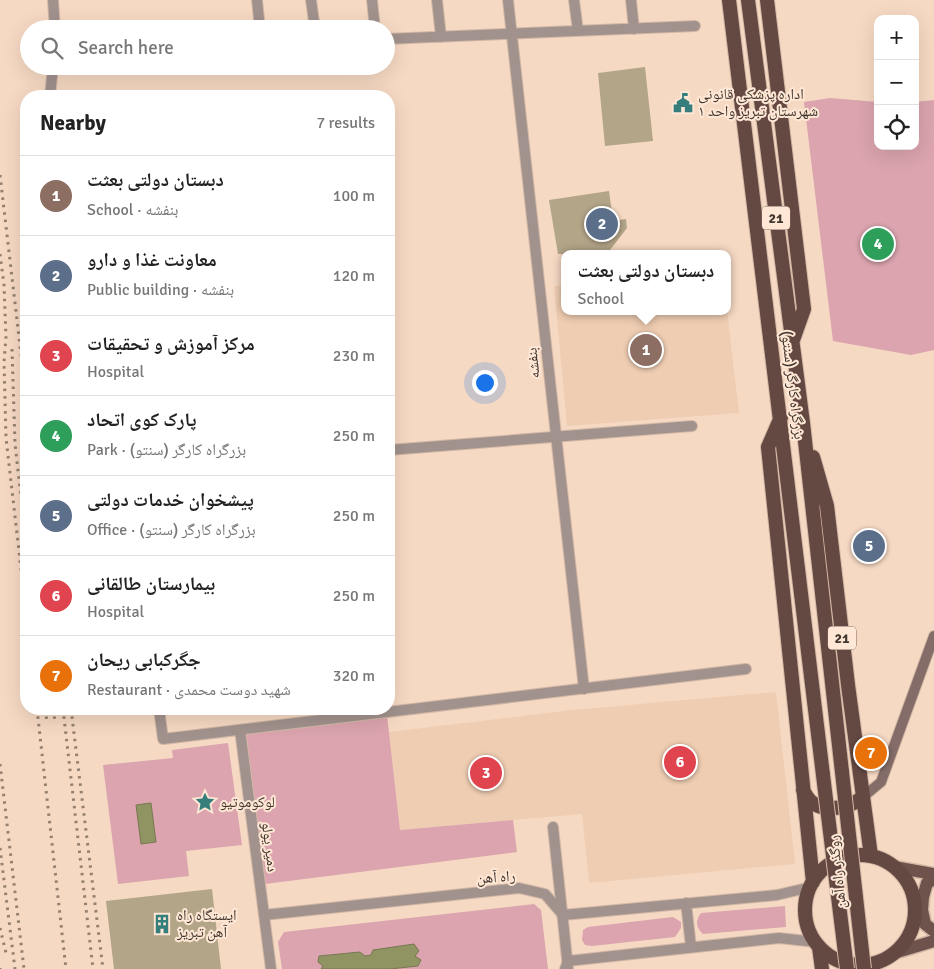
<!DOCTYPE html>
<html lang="en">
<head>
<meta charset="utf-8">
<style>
	:root { --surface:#fff; --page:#f6f6f6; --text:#222; --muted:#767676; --line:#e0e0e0; --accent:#357e7b }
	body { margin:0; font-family:Signika,"Noto Naskh Arabic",sans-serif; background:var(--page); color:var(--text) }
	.controls { position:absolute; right:15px; top:15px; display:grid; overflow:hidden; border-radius:10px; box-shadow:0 5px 20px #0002 }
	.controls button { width:45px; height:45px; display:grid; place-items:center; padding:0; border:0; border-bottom:1px solid var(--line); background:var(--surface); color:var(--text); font:25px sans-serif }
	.you { position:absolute; left:484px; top:382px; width:18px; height:18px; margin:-12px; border:4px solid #fff; border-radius:50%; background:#1a73e8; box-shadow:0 0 0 8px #1a73e833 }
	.badge { display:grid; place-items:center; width:32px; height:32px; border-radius:50%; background:var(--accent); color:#fff; font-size:16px; font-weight:700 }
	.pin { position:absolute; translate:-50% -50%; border:2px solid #fff; box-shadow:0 1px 5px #0006 }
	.popup { position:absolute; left:561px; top:250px; width:170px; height:65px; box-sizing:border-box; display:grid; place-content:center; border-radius:10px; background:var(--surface); filter:drop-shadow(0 1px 4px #0005); font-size:16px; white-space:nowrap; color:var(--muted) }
	.popup b { font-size:19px; color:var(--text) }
	.popup::after { content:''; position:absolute; left:50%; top:100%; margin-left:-10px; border:10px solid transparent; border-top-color:var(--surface) }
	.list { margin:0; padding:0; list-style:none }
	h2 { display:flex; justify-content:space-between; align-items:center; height:65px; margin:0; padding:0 20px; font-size:21px }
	h2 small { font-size:16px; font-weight:400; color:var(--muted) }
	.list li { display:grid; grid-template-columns:32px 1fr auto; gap:15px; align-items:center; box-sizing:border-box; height:80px; padding:0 20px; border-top:1px solid var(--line) }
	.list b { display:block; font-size:19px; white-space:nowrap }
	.list p { margin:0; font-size:16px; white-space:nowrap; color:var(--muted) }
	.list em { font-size:16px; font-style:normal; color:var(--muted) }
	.icon { flex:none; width:28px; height:28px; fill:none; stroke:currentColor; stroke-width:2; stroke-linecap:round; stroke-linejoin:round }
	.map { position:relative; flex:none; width:934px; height:969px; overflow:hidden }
	.search { position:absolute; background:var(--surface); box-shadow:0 5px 20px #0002; left:20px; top:20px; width:375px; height:55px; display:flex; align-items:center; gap:12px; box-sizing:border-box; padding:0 18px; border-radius:28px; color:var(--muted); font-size:19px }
	.panel { position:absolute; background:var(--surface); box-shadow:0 5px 20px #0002; left:20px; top:90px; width:375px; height:625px; border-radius:20px }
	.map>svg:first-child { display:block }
</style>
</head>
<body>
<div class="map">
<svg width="934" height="969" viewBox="0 0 934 969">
	<rect width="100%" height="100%" fill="#f6d9c3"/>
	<path fill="#efcdb2" d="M565,285V311H727L739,413L567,426L554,286Z
		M776,692L795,864L589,883L582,814L400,830L389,732L572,710Z"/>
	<path fill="#dba4ae" d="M830,98L878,102V146H915V102L934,100V350L911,355L833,341L804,102Z
		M387,715L400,830L513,820L517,852L265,884L244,733Z
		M228,743L242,845L186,851L189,876L118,884L103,765L173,758L172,750Z
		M534,904L541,910L548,969H282L278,942L284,932Z
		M785,906L786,927L703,934C696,928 695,921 701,913Z
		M673,917L681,922V928L675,937L592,946L585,945L582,940L583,930L588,927Z"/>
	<path fill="#8f9462" stroke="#787852" d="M151,803L156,842L141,844L136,805Z
		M414,944L419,951L415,956L421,960L418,966L390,969H321L323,966L318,962L319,956L360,952L365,956L371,955L373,950Z"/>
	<path fill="#b3a588" d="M645,67L653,141L605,146L598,73Z
		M609,191L613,221L626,219L627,228L607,254H601L597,251L578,254H558L549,200Z
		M212,889L221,969H114L106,901Z"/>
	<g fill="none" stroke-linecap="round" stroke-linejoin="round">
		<defs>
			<path id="minor" d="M53,0L55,29
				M257,0L260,29
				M311,0L315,29
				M372,0L375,29
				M437,0L441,37
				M508,0L584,689
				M574,0L578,31
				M631,0L634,29
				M386,39L695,26
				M50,96L53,66
				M389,450L692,426
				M159,709L163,739L746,669
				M553,827L568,968"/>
			<path id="tertiary" d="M240,730L271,969
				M686,903L691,947
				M264,915L519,888L545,894L563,915L777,895L811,887
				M565,969L568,961L779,938L816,942"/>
			<path id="secondary" d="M863,797L881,782L934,636"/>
			<path id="primary" d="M894,867L934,874
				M934,879L927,883L923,897L922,910L925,924L934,931
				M894,953L934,941"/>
			<path id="trunk" d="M729,0L823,775
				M748,0L803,423L842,772
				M767,0L804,309L793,340
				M781,417L768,447L813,882
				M813,457L827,506L848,685L871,856
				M803,790C805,794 808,800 813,803C827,813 851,807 863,797
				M805 910a55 55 0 1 1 110 0a55 55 0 1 1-110 0Z
				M819,947L822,969"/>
		</defs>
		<use href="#minor" stroke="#d2b8a5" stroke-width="12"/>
		<use href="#tertiary" stroke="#d2b8a5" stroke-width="12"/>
		<use href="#secondary" stroke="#d2b8a5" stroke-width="12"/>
		<use href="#primary" stroke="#d2b8a5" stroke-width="15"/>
		<use href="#trunk" stroke="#d2b8a5" stroke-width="16"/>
		<use href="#minor" stroke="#a2928e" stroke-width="10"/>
		<use href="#tertiary" stroke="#a2928e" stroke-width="10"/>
		<use href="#secondary" stroke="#846d68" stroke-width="10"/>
		<use href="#primary" stroke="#6e534d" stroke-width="12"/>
		<use href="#trunk" stroke="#644842" stroke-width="14"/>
		<path stroke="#938071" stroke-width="3" stroke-dasharray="2.5 5" stroke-linecap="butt" d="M0,175L26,397
			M0,254L4,285L6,337L4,362L6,438L26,612
			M12,349L15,444L26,540
			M37,709L66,969
			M45,709L47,722
			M53,709L55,721
			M63,709L93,969
			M71,709L103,969
			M0,764L24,969
			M0,848L15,969
			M0,928L7,957
			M0,968V969"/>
		<defs>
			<path id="trunk-bridge" d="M842,772L864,969
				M823,775L847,969"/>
		</defs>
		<use href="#trunk-bridge" stroke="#d2b8a5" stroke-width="16" stroke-linecap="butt"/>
		<use href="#trunk-bridge" stroke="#644842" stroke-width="14"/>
	</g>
	<defs>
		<symbol id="civic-bare" viewBox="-9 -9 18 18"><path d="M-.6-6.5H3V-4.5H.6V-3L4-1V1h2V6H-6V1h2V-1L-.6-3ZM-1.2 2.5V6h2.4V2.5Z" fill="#357e7b" stroke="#ffe7d5" stroke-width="2.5" paint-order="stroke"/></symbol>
		<symbol id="sight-bare" viewBox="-9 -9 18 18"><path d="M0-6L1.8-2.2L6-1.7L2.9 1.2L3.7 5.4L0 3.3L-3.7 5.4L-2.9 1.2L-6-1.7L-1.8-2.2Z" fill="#357e7b" stroke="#ffe7d5" stroke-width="2.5" paint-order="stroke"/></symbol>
		<symbol id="building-bare" viewBox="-9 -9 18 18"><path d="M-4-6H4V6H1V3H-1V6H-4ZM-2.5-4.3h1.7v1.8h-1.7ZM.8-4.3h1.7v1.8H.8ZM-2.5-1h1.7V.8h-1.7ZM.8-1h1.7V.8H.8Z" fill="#357e7b" stroke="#ffe7d5" stroke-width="2.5" paint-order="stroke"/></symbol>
	</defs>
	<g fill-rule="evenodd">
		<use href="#civic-bare" x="669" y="89" width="28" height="28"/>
		<use href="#sight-bare" x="191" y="788" width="28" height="28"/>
		<use href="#building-bare" x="148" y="910" width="28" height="28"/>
	</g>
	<g text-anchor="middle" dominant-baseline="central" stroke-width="4" stroke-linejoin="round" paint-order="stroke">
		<g fill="#ffe7d5" stroke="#7b6b60" stroke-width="1">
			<rect x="762" y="206.5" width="28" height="23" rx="4"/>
			<rect x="828" y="626.5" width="28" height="23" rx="4"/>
		</g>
		<g font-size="14" font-weight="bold" fill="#42362e">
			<text x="776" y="218">21</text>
			<text x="842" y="638">21</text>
		</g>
		<g font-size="15" fill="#42362e" stroke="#ffe7d5" text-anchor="start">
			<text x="698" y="94">اداره پزشکی قانونی<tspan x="698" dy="17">شهرستان تبریز واحد ۱</tspan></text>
			<text x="220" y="802">لوکوموتیو</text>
			<text x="177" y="915">ایستگاه راه<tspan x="177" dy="17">آهن تبریز</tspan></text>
		</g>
		<g font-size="15" fill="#42362e" stroke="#ffe7d5">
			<text transform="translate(533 363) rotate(-96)">بنفشه</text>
			<text transform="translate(793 385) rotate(83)">بزرگراه کارگر (سنتو)</text>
			<text transform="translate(270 847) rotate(83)">دمیر یولو</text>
			<text transform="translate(837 872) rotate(-96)">روگذر راه آهن</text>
			<text transform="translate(496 877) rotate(-4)">راه آهن</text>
		</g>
	</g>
</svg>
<div class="controls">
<button>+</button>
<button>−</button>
<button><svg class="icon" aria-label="locate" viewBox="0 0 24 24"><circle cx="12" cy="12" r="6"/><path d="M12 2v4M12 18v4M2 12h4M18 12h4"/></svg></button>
</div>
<div class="you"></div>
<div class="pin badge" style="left:646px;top:350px;background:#8d6e63">1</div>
<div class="popup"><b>دبستان دولتی بعثت</b>School</div>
<div class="pin badge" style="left:602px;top:224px;background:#5c6f8a">2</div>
<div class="pin badge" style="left:486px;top:773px;background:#e0444e">3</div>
<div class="pin badge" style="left:878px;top:244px;background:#2e9e5b">4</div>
<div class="pin badge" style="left:869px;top:546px;background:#5c6f8a">5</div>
<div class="pin badge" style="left:680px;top:762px;background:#e0444e">6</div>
<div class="pin badge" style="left:871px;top:753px;background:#e8710a">7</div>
<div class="search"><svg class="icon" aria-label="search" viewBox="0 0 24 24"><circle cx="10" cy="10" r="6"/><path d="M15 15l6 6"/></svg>Search here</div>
<section class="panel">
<h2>Nearby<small>7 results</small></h2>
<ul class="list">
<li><span class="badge" style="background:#8d6e63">1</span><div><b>دبستان دولتی بعثت</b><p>School · بنفشه</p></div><em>100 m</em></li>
<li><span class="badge" style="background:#5c6f8a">2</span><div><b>معاونت غذا و دارو</b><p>Public building · بنفشه</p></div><em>120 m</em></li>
<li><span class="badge" style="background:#e0444e">3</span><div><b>مرکز آموزش و تحقیقات</b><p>Hospital</p></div><em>230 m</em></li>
<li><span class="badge" style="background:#2e9e5b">4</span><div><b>پارک کوی اتحاد</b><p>Park · بزرگراه کارگر (سنتو)</p></div><em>250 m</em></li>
<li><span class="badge" style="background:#5c6f8a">5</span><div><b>پیشخوان خدمات دولتی</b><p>Office · بزرگراه کارگر (سنتو)</p></div><em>250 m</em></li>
<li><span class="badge" style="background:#e0444e">6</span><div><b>بیمارستان طالقانی</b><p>Hospital</p></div><em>250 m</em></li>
<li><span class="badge" style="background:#e8710a">7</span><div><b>جگرکبابی ریحان</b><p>Restaurant · شهید دوست محمدی</p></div><em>320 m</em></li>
</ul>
</section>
</div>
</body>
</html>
